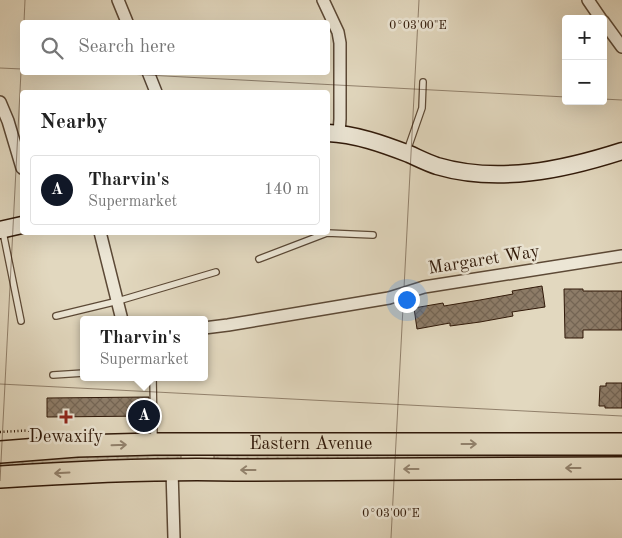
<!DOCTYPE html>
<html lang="en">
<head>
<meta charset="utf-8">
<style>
	:root { --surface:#fff; --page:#f2f2f2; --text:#222; --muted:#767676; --line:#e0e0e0; --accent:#111827 }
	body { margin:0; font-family:"Old Standard TT",serif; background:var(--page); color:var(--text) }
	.controls { position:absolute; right:15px; top:15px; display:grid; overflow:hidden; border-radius:5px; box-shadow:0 5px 20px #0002 }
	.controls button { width:45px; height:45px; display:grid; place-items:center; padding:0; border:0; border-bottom:1px solid var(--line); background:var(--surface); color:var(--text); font:25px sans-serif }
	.you { position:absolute; left:406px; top:299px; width:18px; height:18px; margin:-12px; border:4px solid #fff; border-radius:50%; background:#1a73e8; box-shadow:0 0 0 8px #1a73e833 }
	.badge { display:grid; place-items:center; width:32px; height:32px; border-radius:50%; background:var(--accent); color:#fff; font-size:16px; font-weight:700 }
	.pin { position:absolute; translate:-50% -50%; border:2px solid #fff; box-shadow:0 1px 5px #0006 }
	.popup { position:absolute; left:80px; top:316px; width:128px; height:65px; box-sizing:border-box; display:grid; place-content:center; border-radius:5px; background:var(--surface); filter:drop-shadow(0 1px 4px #0005); font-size:16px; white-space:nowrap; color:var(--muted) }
	.popup b { font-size:19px; color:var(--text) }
	.popup::after { content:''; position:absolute; left:50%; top:100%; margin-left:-10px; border:10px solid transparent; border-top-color:var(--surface) }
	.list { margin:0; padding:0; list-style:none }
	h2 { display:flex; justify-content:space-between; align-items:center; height:65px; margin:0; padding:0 20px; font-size:21px }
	h2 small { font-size:16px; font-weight:400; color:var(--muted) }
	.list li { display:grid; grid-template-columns:32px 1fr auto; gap:15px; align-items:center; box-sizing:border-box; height:70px; margin:0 10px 10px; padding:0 10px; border:1px solid var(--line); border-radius:5px }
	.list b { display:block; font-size:19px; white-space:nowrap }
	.list p { margin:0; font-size:16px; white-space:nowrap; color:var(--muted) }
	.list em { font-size:16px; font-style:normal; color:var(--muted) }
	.icon { flex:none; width:28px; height:28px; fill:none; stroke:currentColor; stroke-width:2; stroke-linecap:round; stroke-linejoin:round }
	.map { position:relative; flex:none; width:622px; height:538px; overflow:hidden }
	.search { position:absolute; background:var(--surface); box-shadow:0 5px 20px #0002; left:20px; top:20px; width:310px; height:55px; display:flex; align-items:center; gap:12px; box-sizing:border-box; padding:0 18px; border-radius:5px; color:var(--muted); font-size:19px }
	.panel { position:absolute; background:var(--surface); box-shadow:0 5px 20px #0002; left:20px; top:90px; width:310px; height:145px; border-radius:5px }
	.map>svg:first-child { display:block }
</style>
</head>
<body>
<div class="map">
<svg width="622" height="538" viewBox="0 0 622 538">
	<defs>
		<pattern id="grass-dots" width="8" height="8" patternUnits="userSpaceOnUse" patternTransform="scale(1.25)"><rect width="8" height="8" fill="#c4b8a0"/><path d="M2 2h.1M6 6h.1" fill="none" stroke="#a99e88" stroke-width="1.8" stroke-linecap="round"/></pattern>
		<pattern id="building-cross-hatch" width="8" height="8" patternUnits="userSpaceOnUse" patternTransform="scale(1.25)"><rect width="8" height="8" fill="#8d7c68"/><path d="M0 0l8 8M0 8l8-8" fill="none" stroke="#746554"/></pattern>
	</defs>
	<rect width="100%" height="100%" fill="#e2d8bf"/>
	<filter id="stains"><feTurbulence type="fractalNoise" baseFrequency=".004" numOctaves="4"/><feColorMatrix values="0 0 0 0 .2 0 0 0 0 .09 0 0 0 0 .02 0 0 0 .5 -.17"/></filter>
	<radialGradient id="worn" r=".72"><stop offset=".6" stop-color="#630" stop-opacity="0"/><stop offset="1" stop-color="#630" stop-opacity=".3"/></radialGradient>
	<path fill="url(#grass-dots)" stroke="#7a6854" d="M214,449L622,454V458L214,461Z
		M181,451V462L3,468L0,465V459Z"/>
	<path fill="url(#building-cross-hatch)" stroke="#301909" d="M542,286L545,307L512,312L513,316L480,322L450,326V323L417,329L414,308L443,303L444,306L480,300L513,294L512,291Z
		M564,289H583V291H622V330H583V338H565Z
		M606,383H622V408H605V406H599L600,386H606Z
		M149,397V416L47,417V398Z"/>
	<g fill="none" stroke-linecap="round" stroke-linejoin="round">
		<defs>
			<path id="lane" d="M407,151L422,108L423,82
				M3,232L21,321
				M259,259L327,233L373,235
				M56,316L118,301L216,272
				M53,375L84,373
				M153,377L154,439"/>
			<path id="street" d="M118,0L127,22
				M323,0L338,32L340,43V119L339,134
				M588,0L601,19
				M603,21L622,47
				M148,72L156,92
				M0,102L8,121L22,168
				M100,232L122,320
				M204,328L228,325L389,298L424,287L622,256
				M172,470L174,538"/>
			<path id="secondary" d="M328,133C355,134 383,144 409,154C418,158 428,163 437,166C498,184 563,170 622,151
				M0,230L22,225"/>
			<g id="highway">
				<path id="s1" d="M0,452L77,446L154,444H622"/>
				<path d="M0,477C78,472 157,468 235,470L622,468"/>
			</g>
		</defs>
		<use href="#lane" stroke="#5c4936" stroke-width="8"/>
		<use href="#street" stroke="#5c4936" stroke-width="14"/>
		<use href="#secondary" stroke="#301909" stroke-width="19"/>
		<use href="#highway" stroke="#301909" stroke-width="24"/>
		<path stroke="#301909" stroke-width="2.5" stroke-dasharray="1 2.5" stroke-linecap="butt" d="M0,432L36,430"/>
		<use href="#lane" stroke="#ece6d5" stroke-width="5.5"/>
		<use href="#street" stroke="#ece6d5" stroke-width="11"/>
		<use href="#secondary" stroke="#ece6d5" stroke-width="16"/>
		<use href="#highway" stroke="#e2d8bf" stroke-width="21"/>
	</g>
	<defs><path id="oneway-shaft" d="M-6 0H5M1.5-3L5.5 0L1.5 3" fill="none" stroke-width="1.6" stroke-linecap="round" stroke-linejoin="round" transform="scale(1.25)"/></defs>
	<g stroke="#92826d">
		<use href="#oneway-shaft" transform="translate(469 444)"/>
		<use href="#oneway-shaft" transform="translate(119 445) rotate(-2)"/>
		<use href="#oneway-shaft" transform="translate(573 468) rotate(180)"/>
		<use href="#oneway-shaft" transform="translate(411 469) rotate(180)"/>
		<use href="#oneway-shaft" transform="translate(248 470) rotate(180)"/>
		<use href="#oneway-shaft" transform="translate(62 473) rotate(177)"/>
	</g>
	<path fill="none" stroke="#301909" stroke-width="1" stroke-opacity="0.45" d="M24,22L25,0M0,68L22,69M89,72L566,97M603,99L622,100M0,384L622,416M0,481L22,52M391,538L419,0"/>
	<path fill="#8f2418" stroke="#ece6d5" stroke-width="2" d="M63.5 409.5h5v5h5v5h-5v5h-5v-5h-5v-5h5z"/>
	<g text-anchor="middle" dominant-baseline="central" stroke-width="5" stroke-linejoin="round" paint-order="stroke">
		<g font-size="18" fill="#301909" stroke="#ece6d5">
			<text transform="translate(484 260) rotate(-9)">Margaret Way</text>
			<text stroke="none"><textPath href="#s1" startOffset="311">Eastern Avenue</textPath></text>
		</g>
		<g font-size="18" fill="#301909" stroke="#ece6d5">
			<text x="66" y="437">Dewaxify</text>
		</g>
	</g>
	<g font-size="12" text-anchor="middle" fill="#301909" stroke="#ece6d5" stroke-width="5" stroke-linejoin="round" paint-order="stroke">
		<text x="418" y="29">0°03'00"E</text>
		<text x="391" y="517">0°03'00"E</text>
	</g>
	<rect width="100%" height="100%" filter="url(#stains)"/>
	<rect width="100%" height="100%" fill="url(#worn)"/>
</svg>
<div class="controls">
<button>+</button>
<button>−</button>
</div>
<div class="you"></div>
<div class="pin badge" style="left:144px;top:416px">A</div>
<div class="popup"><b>Tharvin's</b>Supermarket</div>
<div class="search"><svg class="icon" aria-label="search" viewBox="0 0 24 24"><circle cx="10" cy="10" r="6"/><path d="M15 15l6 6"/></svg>Search here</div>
<section class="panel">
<h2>Nearby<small></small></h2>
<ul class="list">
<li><span class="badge">A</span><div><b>Tharvin's</b><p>Supermarket</p></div><em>140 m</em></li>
</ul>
</section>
</div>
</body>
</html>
